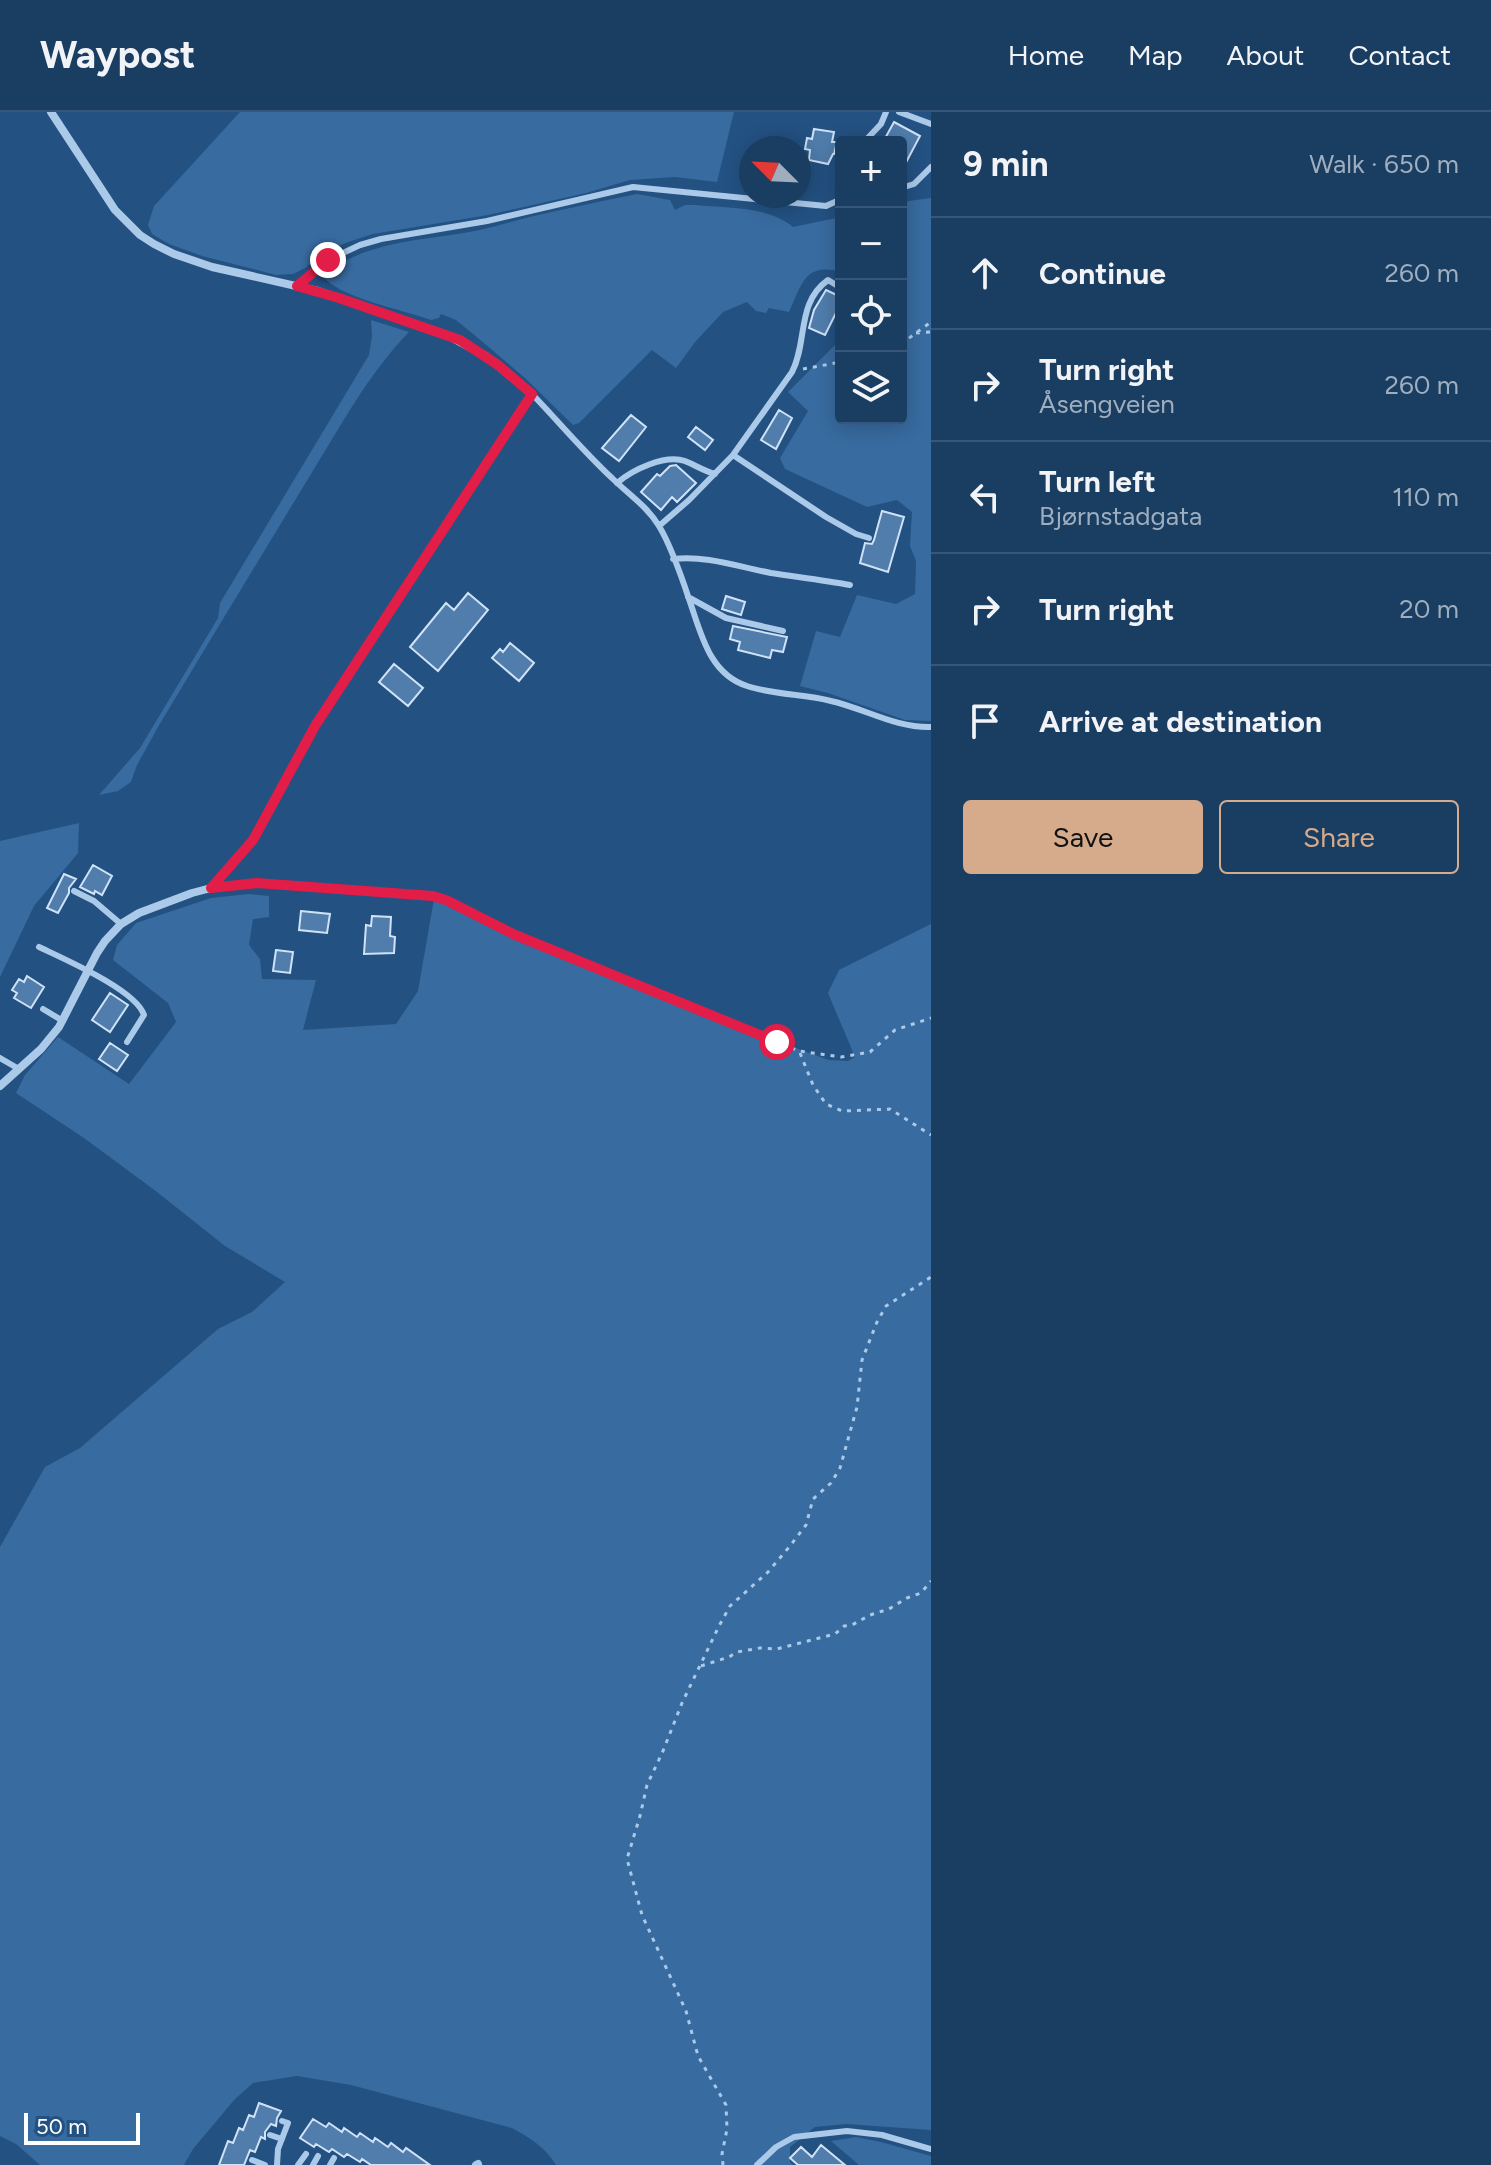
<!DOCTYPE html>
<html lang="en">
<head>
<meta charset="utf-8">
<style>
	:root { --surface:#1a3d62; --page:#234468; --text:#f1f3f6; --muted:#9faebe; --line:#385677; --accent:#d6ab8b }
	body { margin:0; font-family:Figtree,sans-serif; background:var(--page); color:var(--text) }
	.controls { position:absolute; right:24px; top:24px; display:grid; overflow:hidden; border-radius:8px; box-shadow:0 4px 20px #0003 }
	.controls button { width:72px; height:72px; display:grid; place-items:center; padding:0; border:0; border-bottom:2px solid var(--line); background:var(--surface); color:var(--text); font:40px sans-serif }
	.compass { position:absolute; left:739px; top:24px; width:72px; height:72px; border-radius:50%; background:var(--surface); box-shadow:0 4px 20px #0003; rotate:294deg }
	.scale { position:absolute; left:24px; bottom:20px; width:116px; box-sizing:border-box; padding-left:8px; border:4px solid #fff; border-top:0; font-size:22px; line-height:28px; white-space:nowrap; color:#fff; -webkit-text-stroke:6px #235182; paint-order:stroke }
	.stop { position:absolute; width:24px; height:24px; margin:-18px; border:6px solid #e11d48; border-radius:50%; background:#fff }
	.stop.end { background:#e11d48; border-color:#fff; box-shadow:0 2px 8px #0008 }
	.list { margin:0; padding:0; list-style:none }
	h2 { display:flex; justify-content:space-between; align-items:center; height:104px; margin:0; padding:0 32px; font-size:34px }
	h2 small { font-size:26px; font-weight:400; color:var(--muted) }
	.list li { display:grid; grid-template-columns:52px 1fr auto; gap:24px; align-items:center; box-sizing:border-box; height:112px; padding:0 32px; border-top:2px solid var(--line) }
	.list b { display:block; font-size:30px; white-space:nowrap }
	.list p { margin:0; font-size:26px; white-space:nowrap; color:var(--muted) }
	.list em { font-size:26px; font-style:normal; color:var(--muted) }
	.actions { display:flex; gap:16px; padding:24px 32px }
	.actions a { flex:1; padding:18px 0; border:2px solid var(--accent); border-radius:8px; text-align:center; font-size:28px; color:var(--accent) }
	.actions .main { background:var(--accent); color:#111 }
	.icon { flex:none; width:44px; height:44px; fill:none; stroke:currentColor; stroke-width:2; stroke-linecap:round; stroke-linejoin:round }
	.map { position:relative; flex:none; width:931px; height:2053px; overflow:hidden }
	header { display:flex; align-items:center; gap:48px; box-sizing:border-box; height:112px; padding:0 40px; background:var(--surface); border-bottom:2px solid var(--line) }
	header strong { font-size:38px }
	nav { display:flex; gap:44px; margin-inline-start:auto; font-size:28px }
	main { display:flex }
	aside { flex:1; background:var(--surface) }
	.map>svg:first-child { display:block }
</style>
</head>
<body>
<header>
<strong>Waypost</strong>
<nav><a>Home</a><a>Map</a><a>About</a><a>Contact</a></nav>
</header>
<main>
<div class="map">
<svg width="931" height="2053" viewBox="0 0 931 2053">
	<rect width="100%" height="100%" fill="#235182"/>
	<path fill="#386ba0" d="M240,0H734L717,70L675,65L630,68L586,81L488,103L373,122L348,130L324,141L305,156L293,162L276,163L202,144L169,132L152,122L148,113L154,94Z
		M637,82L670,88L675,98L685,93H695C726,96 768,94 793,115L841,105V160C804,150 802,173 789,200L769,196L766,201L756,199L747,190L723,200L696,229L676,256L652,238L579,311L573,313L526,267L484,231L456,208L441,202L439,206L431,208C401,197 348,188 325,167L326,160C374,127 425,129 480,118C498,114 516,108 534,104C568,96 602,89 637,82Z
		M931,86V609L905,608L828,581L800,574L816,519L840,525L857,483L896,492L915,482L916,449L910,434L912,400L897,388L867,395L785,357L780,346L808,299L788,280L841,227V306H901V90Z
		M371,208L409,220C368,262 339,317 308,367C258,449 208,532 158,615L137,653L131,670L118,679L99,683L140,636L218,506L220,491L369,243L372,224Z
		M79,711L78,741L34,794L0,865V729Z
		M435,781L533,826L776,929L829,948L848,949L855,945L828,881L839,858L931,812V2018L847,2012L815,2015L790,2035V2050L793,2053H556C545,2035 530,2026 512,2016L351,1973L297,1964L253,1971L235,1987L193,2037L184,2053H40L16,2032L0,2024V1435L45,1355L80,1336L218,1217L252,1200L285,1170L225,1134L157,1080L84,1026L16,981L25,963L58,925L129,972L176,910L168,891L113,848L117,833L136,811L211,786L249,782L269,784V805L253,807L249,833L260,847L262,867L316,868L303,918L396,912L418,879Z
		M856,2025L881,2030L931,2044V2053H859L831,2029Z"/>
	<path fill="#507dac" stroke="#cfe2f6" stroke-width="2" d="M894,10L920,24L901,60V30H883Z
		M814,17L834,20L832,30H837L834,42H833L828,52L809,48L810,38L805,37L807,26L812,27Z
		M826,178L841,185V191L825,223L809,216L814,198Z
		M779,298L792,306L776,337L761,328Z
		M631,303L646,315L619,349L602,336Z
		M696,315L713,328L705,338L688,325Z
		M676,353L696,371L677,390L672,385L661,398L641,380L657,362L660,364L670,354Z
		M882,399L904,405L888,460L860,451L865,431L872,432L874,428Z
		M468,481L488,498L438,559L410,535L446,491L454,498Z
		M726,484L745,490L741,503L722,497Z
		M733,514L787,525L783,540L772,538L770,546L738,538L740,530L730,527Z
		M510,531L534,551L519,569L492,546L500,537L503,540Z
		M394,552L423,576L408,594L379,570Z
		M93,753L112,764L102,783L95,779L94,782L80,775Z
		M64,762L76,767L69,776V781L58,801L47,796Z
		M301,799L330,802L327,821L299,818Z
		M372,804L391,805L390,824L395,825L394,841L364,842L366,813L371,814Z
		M276,838L293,840L290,861L273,859Z
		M27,864L44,875L31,896L14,886L17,881L12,878L19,867L24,870Z
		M110,881L128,893L110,920L92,908Z
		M110,931L128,943L117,959L99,947Z
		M259,1991L281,1999L277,2006L276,2014L271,2012L265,2020V2027L261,2025L255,2040L250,2038L244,2053H219L228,2029L233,2031L239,2016L243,2018L249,2003L254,2005Z
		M313,2007L326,2015L329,2011L342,2020L344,2016L357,2025L360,2021L373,2030L375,2026L388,2035L391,2031L403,2040L406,2036L430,2053H371L362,2047L360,2050L347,2042L344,2045L332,2037L329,2040L316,2032L314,2035L300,2026Z
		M821,2033L845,2053H798L790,2046L801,2035L812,2045Z"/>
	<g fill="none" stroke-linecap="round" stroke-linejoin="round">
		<path stroke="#abc9e8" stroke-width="3" stroke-dasharray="4 6" stroke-linecap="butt" d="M916,221L931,220
			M901,232L931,210
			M803,257L841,250
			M442,787L513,822L799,939L841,945L870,940L895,918L931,906
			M800,941L813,973L826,992L842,999L890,997L931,1023
			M701,1554L729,1545L737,1540L760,1536L777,1537L835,1522L844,1514L852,1513L870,1503L889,1497L907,1486L921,1481L931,1469
			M723,2053L722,2042L727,2017L726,1993L698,1944L686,1899L642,1803L627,1747L640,1704L647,1673L663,1639L682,1591L719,1514L730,1494L768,1460L790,1434L806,1413L813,1387L831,1371L840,1356L857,1295L862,1248L877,1210L886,1194L931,1165"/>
		<path stroke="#abc9e8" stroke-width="6" d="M899,0L931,12
			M864,30L881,12L886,0
			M901,76L914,72L931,55
			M297,174L328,148L360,133L381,127L487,109L633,75L826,94L837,89L841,84
			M532,282C559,310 584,340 612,366C628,382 647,394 659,414C670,432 682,466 689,487C701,521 709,562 747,574C774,583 804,582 831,589C866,597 895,616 931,615
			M733,343L826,405L856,422L869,426
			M617,371C632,358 665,342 685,349C695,353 704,359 715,362
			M659,414L689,388L733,343L792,260C808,229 796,191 828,168L841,176
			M673,447C706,443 739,455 771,461C797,465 824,468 850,473
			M688,485L726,506L783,519
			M211,776L257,771L433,784
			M74,779L94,789L121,812
			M39,835C64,847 136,878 144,903L127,930
			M43,897L63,909
			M0,946L19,957
			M270,2023L282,2027
			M252,2048L265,2053
			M277,2053L278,2037L288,2011L282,2009
			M298,2053L306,2042
			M313,2053L318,2044
			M330,2053L334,2046
			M757,2053L776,2035L794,2025L847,2019L882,2023L931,2037"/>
		<path stroke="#abc9e8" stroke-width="8" d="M0,974L41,937L59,915L97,841L105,829L121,812L139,801L192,781L211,776L253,728L315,614L532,282L486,244L447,223L318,179L212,155L174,142L154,132L140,123L115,98L51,0
			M476,2053L478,2052"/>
	</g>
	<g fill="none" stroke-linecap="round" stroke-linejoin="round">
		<path stroke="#e11d48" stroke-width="10" d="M328,148L297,174L339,186L460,228L498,253L532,282L315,614L253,728L211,776L257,771L433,784L446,788L513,822L777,930"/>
	</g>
</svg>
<div class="controls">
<button>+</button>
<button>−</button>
<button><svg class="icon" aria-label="locate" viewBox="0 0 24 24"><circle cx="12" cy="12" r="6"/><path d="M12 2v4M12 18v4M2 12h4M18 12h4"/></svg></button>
<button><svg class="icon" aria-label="layers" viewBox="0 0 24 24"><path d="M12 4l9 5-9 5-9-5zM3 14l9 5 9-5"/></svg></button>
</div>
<svg class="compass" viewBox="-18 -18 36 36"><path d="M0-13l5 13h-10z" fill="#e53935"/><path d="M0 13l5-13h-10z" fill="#9faebe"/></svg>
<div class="scale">50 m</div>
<div class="stop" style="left:777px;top:930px"></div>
<div class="stop end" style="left:328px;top:148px"></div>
</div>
<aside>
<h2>9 min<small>Walk · 650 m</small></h2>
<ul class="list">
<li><svg class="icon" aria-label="ahead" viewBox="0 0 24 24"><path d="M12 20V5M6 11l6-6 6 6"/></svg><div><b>Continue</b></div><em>260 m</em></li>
<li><svg class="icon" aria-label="right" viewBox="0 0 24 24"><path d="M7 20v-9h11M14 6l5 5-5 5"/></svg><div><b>Turn right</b><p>Åsengveien</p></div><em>260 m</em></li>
<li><svg class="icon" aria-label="left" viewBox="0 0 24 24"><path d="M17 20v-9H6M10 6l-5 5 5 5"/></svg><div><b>Turn left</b><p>Bjørnstadgata</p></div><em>110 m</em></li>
<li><svg class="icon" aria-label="right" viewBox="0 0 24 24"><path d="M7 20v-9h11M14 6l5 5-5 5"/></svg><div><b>Turn right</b></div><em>20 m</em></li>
<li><svg class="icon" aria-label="arrive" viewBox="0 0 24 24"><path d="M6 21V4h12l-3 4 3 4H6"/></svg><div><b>Arrive at destination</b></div></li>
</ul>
<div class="actions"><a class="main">Save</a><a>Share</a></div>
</aside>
</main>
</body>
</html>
